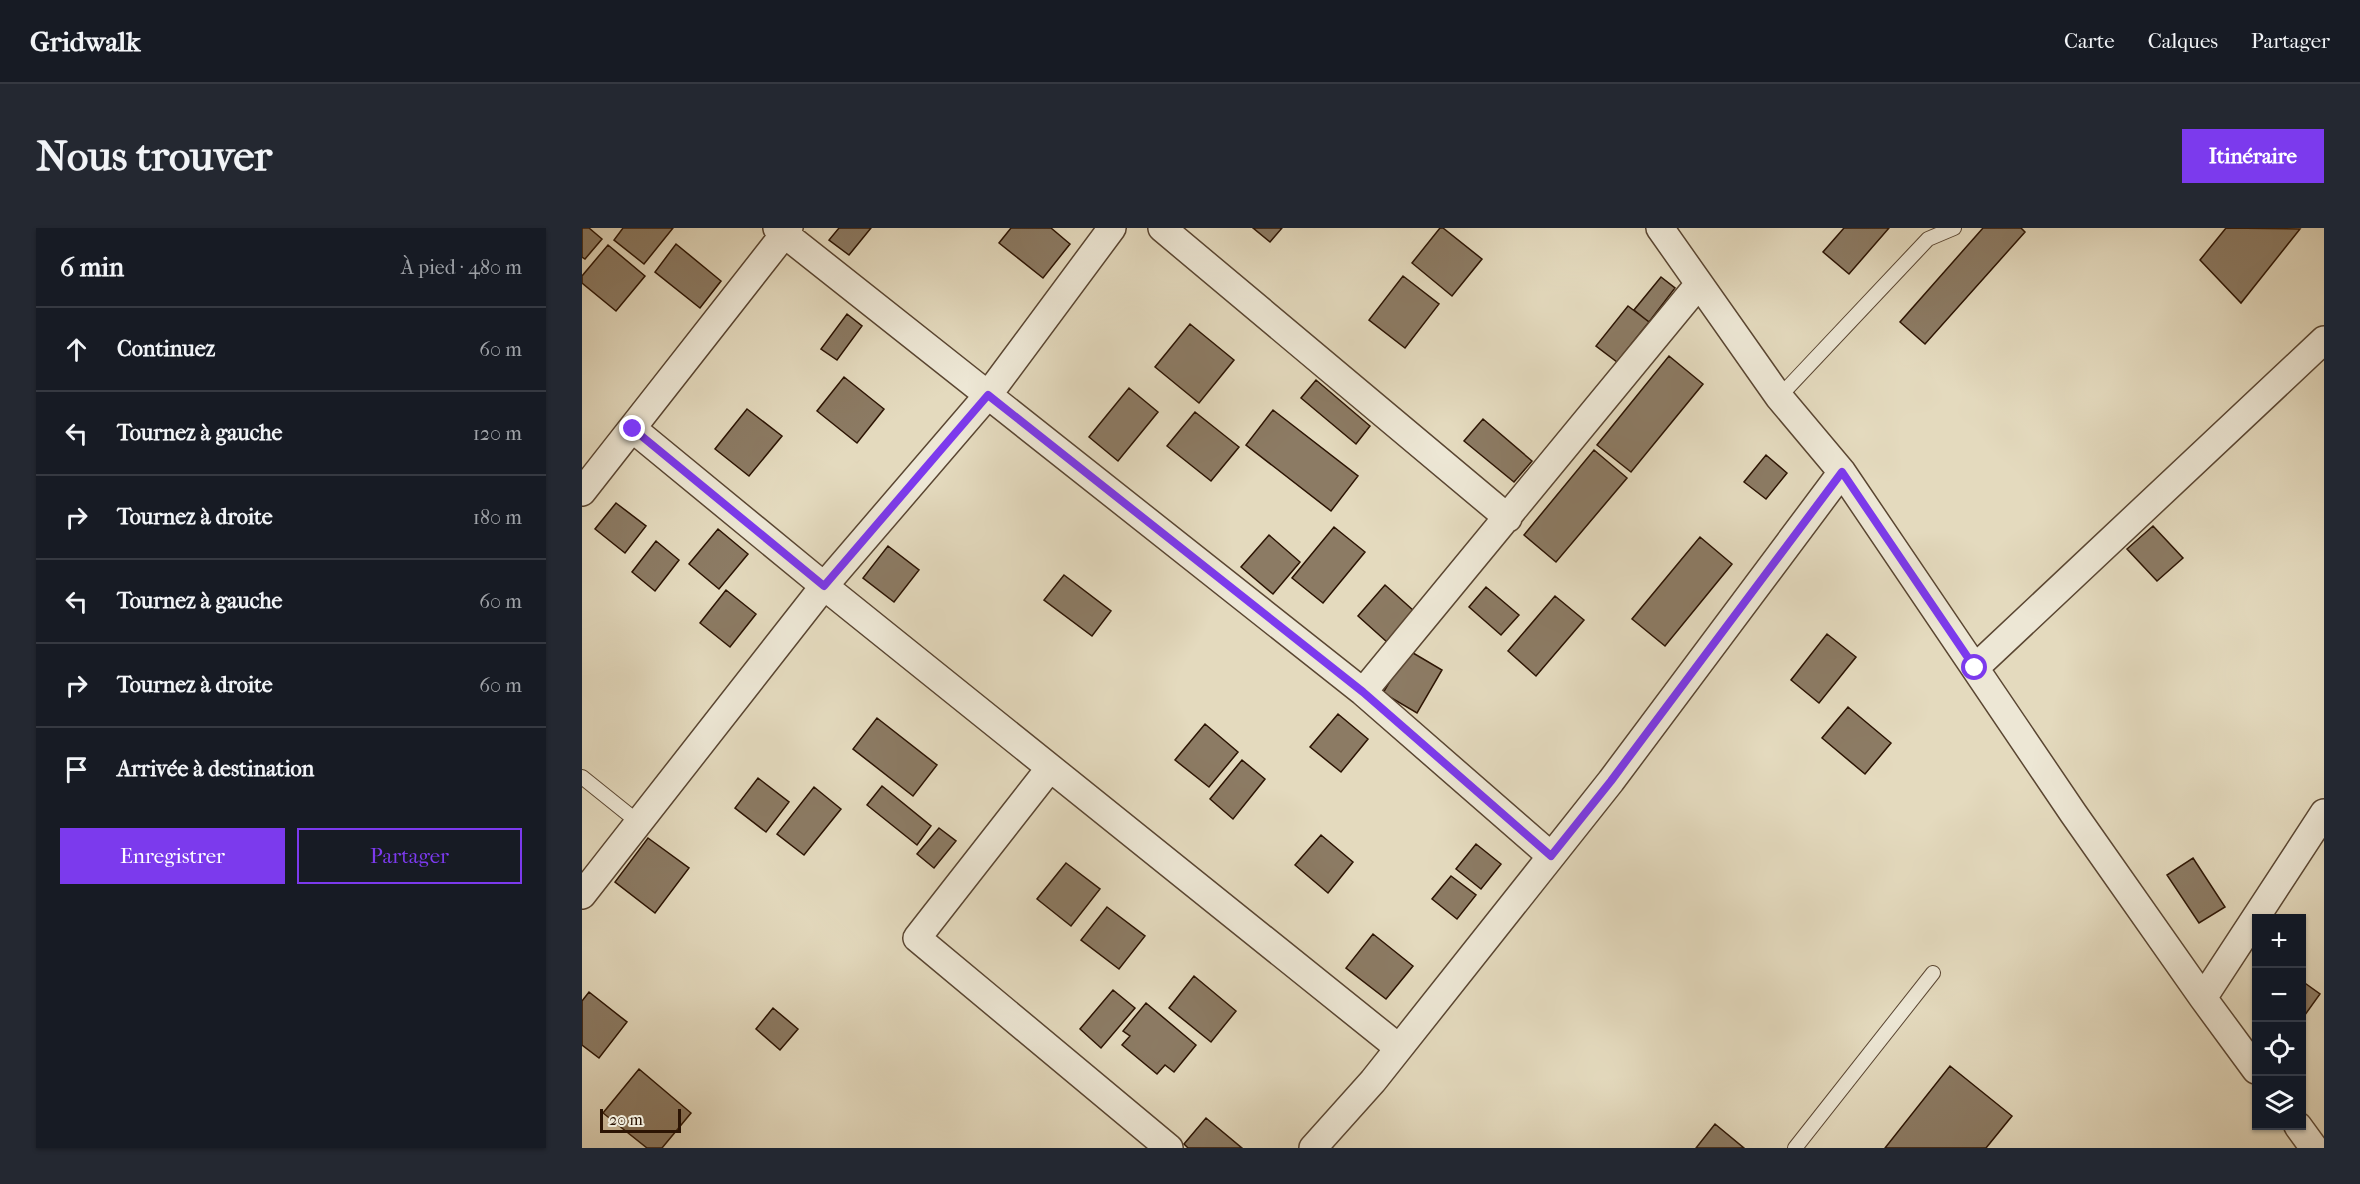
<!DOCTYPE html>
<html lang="fr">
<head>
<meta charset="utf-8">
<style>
	:root { --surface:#171b24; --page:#242831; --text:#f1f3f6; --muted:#9ea1a6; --line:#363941; --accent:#7c3aed }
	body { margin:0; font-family:"IM FELL French Canon",serif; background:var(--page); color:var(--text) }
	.controls { position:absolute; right:18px; bottom:18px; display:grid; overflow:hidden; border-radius:0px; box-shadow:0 2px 4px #0004 }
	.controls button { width:54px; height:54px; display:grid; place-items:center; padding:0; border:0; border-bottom:2px solid var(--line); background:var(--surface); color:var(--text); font:30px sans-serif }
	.scale { position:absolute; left:18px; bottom:15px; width:81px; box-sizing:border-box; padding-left:6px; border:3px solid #2c1403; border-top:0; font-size:16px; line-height:21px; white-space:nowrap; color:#2c1403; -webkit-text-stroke:4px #ede7d5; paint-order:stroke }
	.stop { position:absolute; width:18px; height:18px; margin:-14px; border:4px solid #7c3aed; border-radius:50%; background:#fff }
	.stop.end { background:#7c3aed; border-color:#fff; box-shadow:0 2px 6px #0008 }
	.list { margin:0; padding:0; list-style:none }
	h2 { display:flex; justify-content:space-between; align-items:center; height:78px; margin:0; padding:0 24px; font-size:26px }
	h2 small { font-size:20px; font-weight:400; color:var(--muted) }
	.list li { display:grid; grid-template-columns:39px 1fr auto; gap:18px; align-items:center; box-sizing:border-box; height:84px; padding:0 24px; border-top:2px solid var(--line) }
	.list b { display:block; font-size:22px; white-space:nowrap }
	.list em { font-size:20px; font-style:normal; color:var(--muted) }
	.actions { display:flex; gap:12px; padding:18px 24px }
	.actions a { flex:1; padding:14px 0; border:2px solid var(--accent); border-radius:0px; text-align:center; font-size:21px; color:var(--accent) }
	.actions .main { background:var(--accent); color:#fff }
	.icon { flex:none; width:33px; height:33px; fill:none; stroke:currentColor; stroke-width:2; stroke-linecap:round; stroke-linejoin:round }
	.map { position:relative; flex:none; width:1742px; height:920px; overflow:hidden; border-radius:0px }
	header { display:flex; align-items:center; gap:36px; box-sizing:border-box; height:84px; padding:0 30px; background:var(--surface); border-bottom:2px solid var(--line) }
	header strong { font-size:28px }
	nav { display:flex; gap:33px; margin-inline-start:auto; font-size:21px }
	.intro { display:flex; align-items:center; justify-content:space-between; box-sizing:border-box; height:144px; padding:0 36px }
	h1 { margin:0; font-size:42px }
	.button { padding:15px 27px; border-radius:0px; background:var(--accent); color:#fff; font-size:21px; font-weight:700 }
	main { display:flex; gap:36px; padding:0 36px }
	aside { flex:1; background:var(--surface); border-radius:0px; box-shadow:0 2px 4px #0004 }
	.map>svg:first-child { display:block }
</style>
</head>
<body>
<header>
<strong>Gridwalk</strong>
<nav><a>Carte</a><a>Calques</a><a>Partager</a></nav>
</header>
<div class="intro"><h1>Nous trouver</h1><a class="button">Itinéraire</a></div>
<main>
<aside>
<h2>6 min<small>À pied · 480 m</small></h2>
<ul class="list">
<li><svg class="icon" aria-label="ahead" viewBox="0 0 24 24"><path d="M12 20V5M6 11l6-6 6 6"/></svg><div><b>Continuez</b></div><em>60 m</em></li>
<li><svg class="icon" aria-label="left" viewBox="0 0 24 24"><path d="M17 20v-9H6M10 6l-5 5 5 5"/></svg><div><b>Tournez à gauche</b></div><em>120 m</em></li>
<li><svg class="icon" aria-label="right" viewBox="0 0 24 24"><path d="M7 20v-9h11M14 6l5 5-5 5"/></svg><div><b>Tournez à droite</b></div><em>180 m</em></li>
<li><svg class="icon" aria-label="left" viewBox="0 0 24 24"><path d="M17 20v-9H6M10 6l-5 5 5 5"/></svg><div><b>Tournez à gauche</b></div><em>60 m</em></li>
<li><svg class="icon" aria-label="right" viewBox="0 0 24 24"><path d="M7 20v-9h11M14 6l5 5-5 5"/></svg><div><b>Tournez à droite</b></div><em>60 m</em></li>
<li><svg class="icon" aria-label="arrive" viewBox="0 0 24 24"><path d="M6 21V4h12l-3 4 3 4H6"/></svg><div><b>Arrivée à destination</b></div></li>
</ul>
<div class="actions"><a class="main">Enregistrer</a><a>Partager</a></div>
</aside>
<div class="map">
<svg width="1742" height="920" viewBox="0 0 1742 920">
	<rect width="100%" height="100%" fill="#e4dabe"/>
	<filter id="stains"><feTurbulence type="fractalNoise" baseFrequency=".00333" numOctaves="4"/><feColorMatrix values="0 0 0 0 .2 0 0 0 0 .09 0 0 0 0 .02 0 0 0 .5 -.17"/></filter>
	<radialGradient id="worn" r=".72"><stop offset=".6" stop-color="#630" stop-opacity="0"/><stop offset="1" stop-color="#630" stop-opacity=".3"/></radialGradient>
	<path fill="#8c7b64" stroke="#2c1403" stroke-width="1.5" d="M0,0H7L20,11L3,31L0,29Z
		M41,0H91L62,36L32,12Z
		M257,0H289L267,27L247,12Z
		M429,0H469L488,16L461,50L417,15Z
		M671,0H700L688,14Z
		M858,0H861L900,31L870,68L830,35Z
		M1262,0H1307L1267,46L1241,24Z
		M1401,0H1439L1443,4L1343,116L1318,94Z
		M1644,0L1718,1L1659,75L1618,32Z
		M94,16L139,53L118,80L73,44Z
		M26,17L63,48L34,83L0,55V48Z
		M821,48L857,76L823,120L787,92Z
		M1079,49L1093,60L1067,94L1052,82Z
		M1046,78L1067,94L1035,134L1014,118Z
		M265,86L280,98L255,132L239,121Z
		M608,96L652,132L617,175L573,139Z
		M1087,128L1121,156L1049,244L1015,217Z
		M262,149L302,181L275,215L235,183Z
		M734,152L788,198L774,216L719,170Z
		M547,160L576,184L536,233L507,209Z
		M165,181L200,208L167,248L133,221Z
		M691,182L776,248L749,283L664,217Z
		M613,184L657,219L629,253L585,218Z
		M901,191L950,233L932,254L882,213Z
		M1012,222L1045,250L974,334L942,307Z
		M1184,227L1205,245L1184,271L1162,254Z
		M34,275L64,298L43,325L13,301Z
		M1571,298L1601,330L1575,353L1545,321Z
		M752,299L783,324L741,375L710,350Z
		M136,301L166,326L137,361L107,336Z
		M687,307L718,334L691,366L659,339Z
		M1118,309L1150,336L1083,418L1050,391Z
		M74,313L97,332L73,363L50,344Z
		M306,318L337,342L312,374L281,350Z
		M482,347L529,383L510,408L462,372Z
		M803,357L832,383L805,414L776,388Z
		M904,359L937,387L919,407L887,379Z
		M144,362L174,386L148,419L118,395Z
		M973,368L1002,392L954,448L926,423Z
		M1245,406L1274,429L1237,475L1209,452Z
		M826,422L860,442L835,485L801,465Z
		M1266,479L1309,515L1283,546L1240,510Z
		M756,486L786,511L759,544L728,519Z
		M295,490L355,537L331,568L271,521Z
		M623,496L656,524L627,559L593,532Z
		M660,532L683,551L651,591L628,571Z
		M176,550L207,574L184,604L153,580Z
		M300,558L349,598L335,617L285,577Z
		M232,559L259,581L222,627L195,606Z
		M357,600L374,613L352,640L335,626Z
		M739,607L771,634L746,665L713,637Z
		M66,610L107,640L73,685L33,654Z
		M894,616L919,636L899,661L874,641Z
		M1611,630L1643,679L1617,695L1585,647Z
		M484,635L518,661L489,698L455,671Z
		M869,648L894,667L875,691L850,671Z
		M525,679L563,708L537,741L499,712Z
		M791,706L831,738L804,771L764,740Z
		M612,748L654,783L629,814L587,780Z
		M1720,753L1738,766L1720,791Z
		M531,762L553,780L519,820L498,801Z
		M7,764L45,794L17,830L0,817V773Z
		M564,775L614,817L592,844L583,837L575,846L540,817L548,808L541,803Z
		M191,780L216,801L198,822L174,801Z
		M1368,838L1430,888L1404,920H1303Z
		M57,841L109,885L80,920H65L21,885Z
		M624,890L660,920H606L602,916Z
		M1133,896L1162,920H1114Z"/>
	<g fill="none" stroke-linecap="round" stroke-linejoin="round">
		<defs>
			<path id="lane" d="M1197,169L1346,11L1372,0
				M0,549L56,594
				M1213,920L1351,745"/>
			<path id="street" d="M195,0L781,464L969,628
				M580,0L926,290
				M1078,0L1197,169L1260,244L1491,585L1621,770L1674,842
				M51,201L242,358L817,820
				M0,264L207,0
				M1393,440L1742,112
				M781,464L1117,56
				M468,540L335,710L587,920
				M0,667L242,358L406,167L530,0
				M1621,770L1742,585
				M1716,898L1732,920
				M731,920L791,853L1029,553L1260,244"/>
		</defs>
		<use href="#lane" stroke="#5a4632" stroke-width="16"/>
		<use href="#street" stroke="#5a4632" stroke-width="30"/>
		<use href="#lane" stroke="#ede7d5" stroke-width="14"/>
		<use href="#street" stroke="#ede7d5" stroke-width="27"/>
	</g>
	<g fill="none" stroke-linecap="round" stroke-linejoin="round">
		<path stroke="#7c3aed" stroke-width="8" d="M51,201L242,358L406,167L781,464L969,628L1029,553L1260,244L1393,440"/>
	</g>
	<rect width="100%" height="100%" filter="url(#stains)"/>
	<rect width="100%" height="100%" fill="url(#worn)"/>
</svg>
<div class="controls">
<button>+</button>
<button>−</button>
<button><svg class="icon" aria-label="locate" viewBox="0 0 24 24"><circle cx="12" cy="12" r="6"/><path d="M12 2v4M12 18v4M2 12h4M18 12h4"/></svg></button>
<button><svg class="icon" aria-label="layers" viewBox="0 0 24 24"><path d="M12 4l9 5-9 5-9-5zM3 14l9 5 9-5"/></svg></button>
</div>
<div class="scale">20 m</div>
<div class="stop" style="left:1393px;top:440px"></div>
<div class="stop end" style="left:51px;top:201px"></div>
</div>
</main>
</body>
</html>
